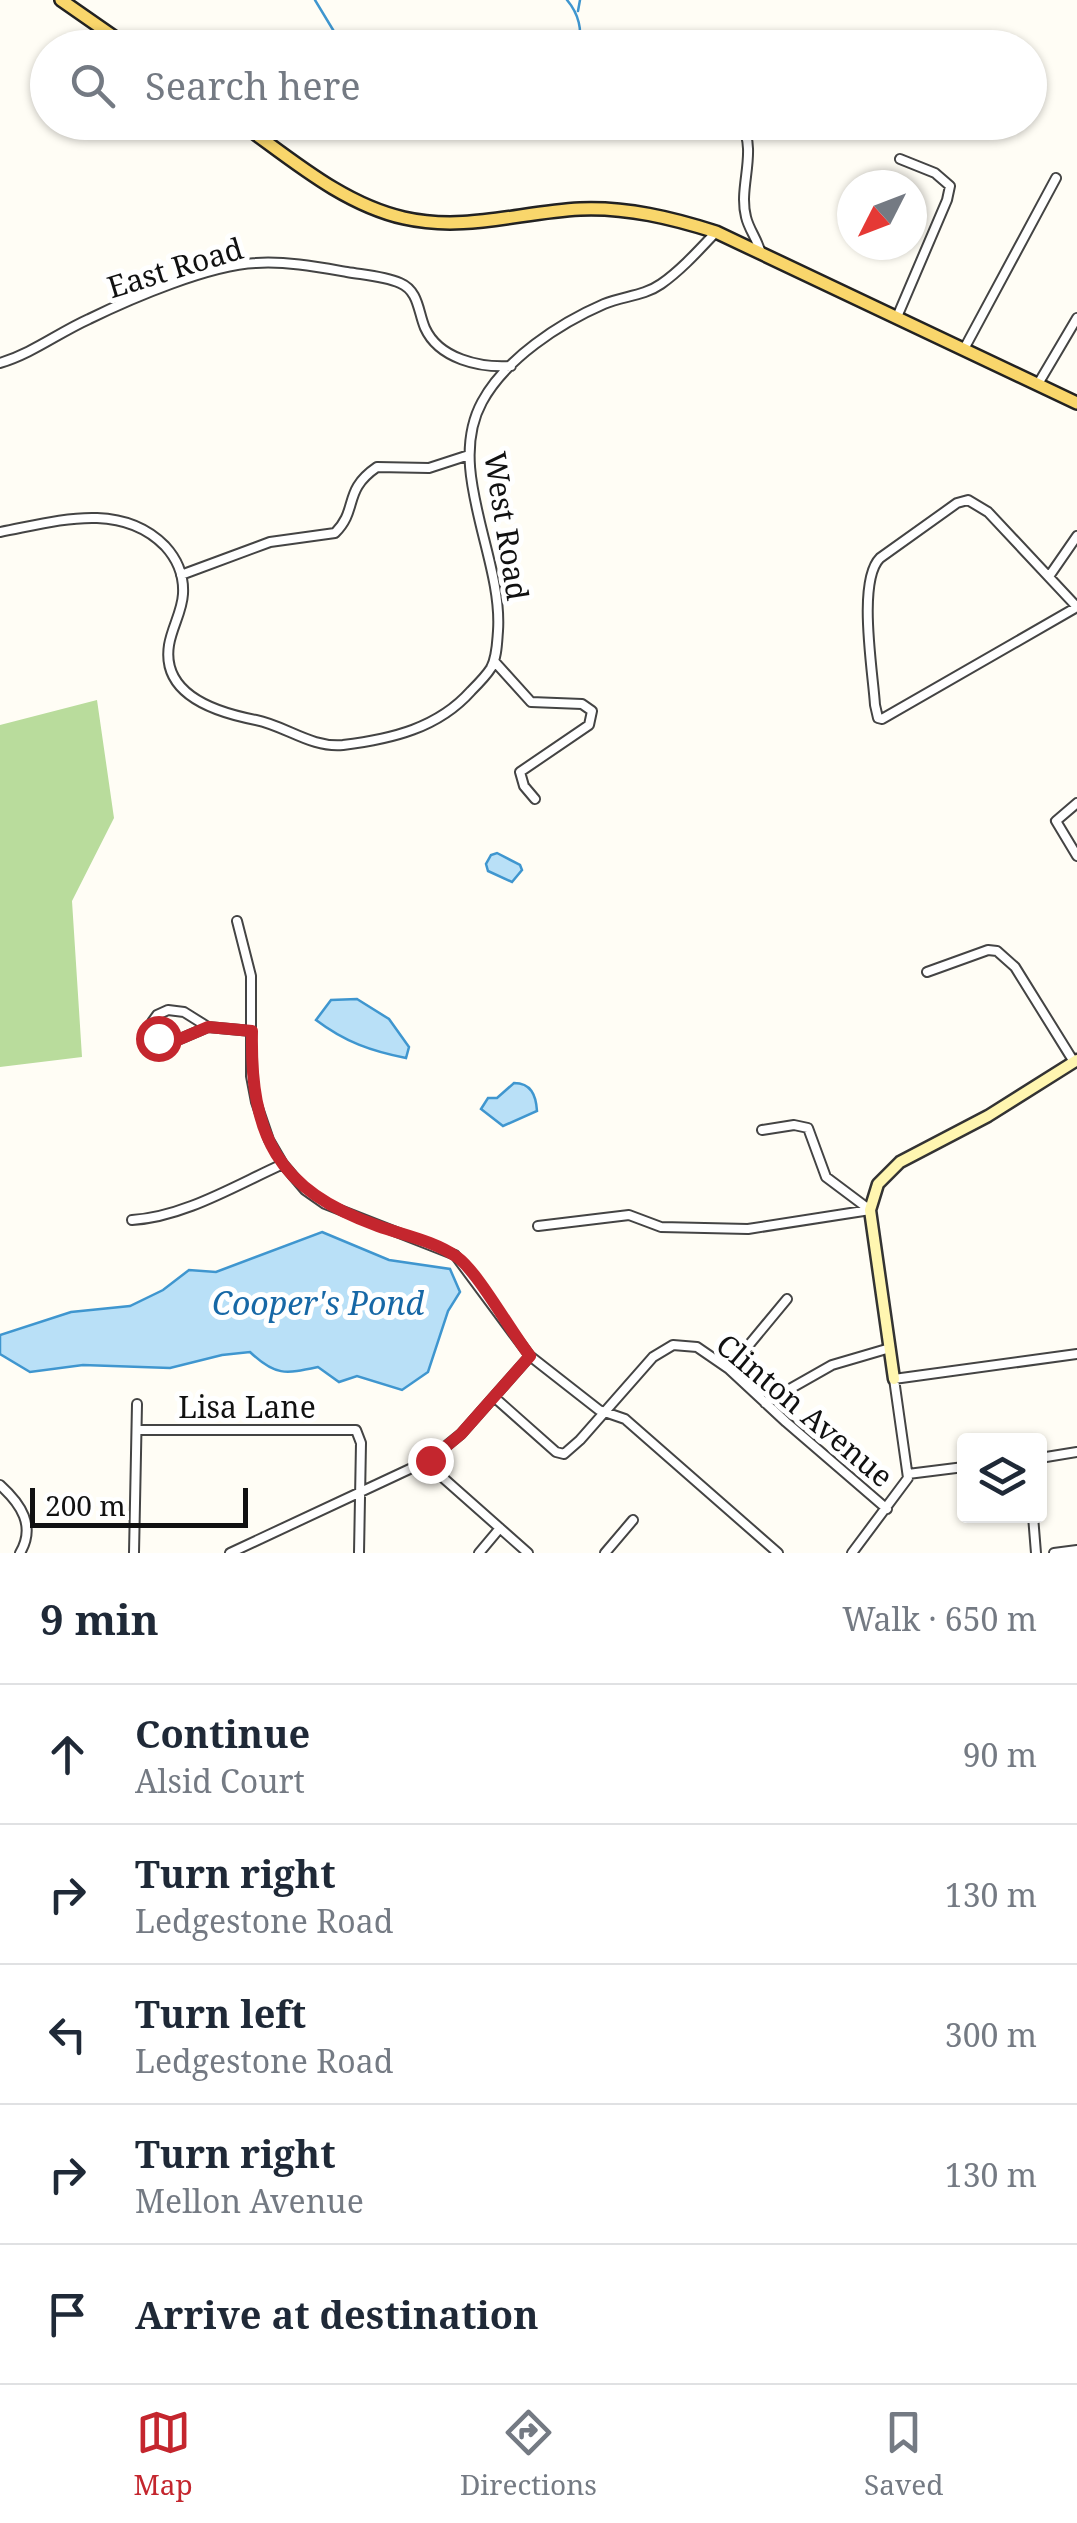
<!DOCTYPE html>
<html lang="en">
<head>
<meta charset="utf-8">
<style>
	:root { --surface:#fff; --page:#f6f6f7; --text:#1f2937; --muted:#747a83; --line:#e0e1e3; --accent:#c4262e }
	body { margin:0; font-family:"Noto Serif",serif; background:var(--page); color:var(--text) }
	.controls { position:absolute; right:30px; bottom:30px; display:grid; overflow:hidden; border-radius:10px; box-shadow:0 2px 8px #0004 }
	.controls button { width:90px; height:90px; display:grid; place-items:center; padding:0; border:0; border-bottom:2px solid var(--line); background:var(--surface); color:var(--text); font:50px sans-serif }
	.compass { position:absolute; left:837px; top:170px; width:90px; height:90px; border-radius:50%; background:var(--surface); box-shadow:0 2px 8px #0004; rotate:228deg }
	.scale { position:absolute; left:30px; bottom:25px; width:218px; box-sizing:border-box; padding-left:10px; border:5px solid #111; border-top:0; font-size:28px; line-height:35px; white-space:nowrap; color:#111; -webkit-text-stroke:8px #fff; paint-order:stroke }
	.stop { position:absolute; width:30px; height:30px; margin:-22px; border:8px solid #c4262e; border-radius:50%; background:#fff }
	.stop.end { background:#c4262e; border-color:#fff; box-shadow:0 2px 10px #0008 }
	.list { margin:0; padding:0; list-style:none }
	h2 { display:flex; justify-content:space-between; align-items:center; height:130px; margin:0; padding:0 40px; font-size:42px }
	h2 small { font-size:32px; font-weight:400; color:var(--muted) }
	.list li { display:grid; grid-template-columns:65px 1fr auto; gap:30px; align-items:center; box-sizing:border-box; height:140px; padding:0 40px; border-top:2px solid var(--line) }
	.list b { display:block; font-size:38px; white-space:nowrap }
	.list p { margin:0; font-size:32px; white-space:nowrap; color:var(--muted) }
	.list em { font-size:32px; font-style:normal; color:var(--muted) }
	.icon { flex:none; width:55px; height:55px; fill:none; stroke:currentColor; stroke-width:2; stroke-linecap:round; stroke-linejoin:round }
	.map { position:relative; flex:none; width:1077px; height:1553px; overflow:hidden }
	.search { position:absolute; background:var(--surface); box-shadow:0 2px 8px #0004; left:30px; right:30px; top:30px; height:110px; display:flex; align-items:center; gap:25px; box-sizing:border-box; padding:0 35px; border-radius:55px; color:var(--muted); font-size:38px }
	.sheet { height:830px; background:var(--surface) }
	nav { display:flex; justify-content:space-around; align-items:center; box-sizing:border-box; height:140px; border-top:2px solid var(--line); background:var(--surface); font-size:28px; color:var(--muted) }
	nav a { display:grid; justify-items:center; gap:5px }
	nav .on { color:var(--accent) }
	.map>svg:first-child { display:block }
</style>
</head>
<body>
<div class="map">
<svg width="1077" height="1553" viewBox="0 0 1077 1553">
	<rect width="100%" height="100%" fill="#fffdf5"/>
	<path fill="#b9dc9c" d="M97,700L114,818L72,901L82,1057L0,1067V725Z"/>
	<path fill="#b9e0f7" stroke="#3f96cf" stroke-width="2.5" d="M497,853L520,865L522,870L512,882L488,871L486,864L491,855Z
		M357,999L389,1019L409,1047L406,1058C371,1051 345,1042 316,1020L331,1000Z
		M514,1083C531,1083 536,1095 537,1111L503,1126L481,1109L488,1098H497Z
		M322,1232L389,1260L450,1269L460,1292L448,1311L428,1372L402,1390L357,1376L339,1382L318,1367C285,1374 275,1376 250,1352L222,1355L170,1368L83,1365L30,1372L0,1354V1335L71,1312L130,1306L163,1290L189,1270L216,1272Z"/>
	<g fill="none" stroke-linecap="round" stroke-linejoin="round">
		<path stroke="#3f96cf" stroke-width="2.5" d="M315,0L344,48
			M567,0C578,13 584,31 577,48
			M578,11L580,0
			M411,122C433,146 482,140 507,122"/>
		<defs>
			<path id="street" d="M741,122C758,153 738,186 746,217C749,230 758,240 761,254
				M897,317L947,200L950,186L935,173L900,159
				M964,349L1056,178
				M0,363C33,353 58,333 89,319C132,298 209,265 256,263C286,261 318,267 347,272C365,275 384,276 400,283C419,291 418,312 425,328C439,359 480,368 511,366
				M1038,384L1077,318
				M968,500L988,512L1077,607L882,719L878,718L875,705C873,672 857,581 880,558L957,503Z
				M0,532C54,522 120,500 165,546C177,559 184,576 183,594C182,612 172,627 169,645C161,696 219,713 256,720C286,726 311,748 343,745C392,739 438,728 471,691C478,684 486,676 491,668C497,657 497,643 498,631C503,557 445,470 482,402C505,359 560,323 604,304C623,296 644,296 661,284C681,270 699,250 716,232
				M181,575L270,542L335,533C359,509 342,491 377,467L429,468L469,455
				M1050,575L1077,536
				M494,661L531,702L582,704L592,711L589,725L520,772L524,786L535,799
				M1077,803L1056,821L1077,856
				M237,921L251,976V1076L256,1102L269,1140L283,1164L305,1190L325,1204L455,1255L530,1356L599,1410L625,1419L778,1553
				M927,972L988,950L997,951L1015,967L1074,1062
				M168,1010L184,1012L208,1027L180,1039L158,1038L153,1033L152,1022L157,1015Z
				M208,1027L251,1031
				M762,1130L794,1125L808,1128L826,1177L870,1210
				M132,1220C184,1217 236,1185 283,1164
				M538,1226L629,1215L661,1227L748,1229L870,1210
				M729,1369L787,1299
				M494,1397L556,1452L564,1454L580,1440L653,1357L673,1345L697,1347L729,1369L786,1422L887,1509
				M765,1403L832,1365L890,1348
				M138,1430H356L361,1443L359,1553
				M1040,1458L1077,1452
				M429,1460L441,1476L528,1553
				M908,1474L964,1467
				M0,1485C21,1504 36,1526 20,1553
				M1033,1516L1036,1553
				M134,1553L137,1404
				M230,1553L429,1460L461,1434L530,1356
				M479,1553L500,1528
				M605,1553L633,1520
				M852,1553L908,1478L894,1379L1077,1354
				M1054,1553L1077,1550"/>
			<path id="secondary" d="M894,1379L870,1210L878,1184L900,1162L988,1116L1077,1060"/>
			<path id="primary" d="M61,0L130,48
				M239,122C290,158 342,204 404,218C465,232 520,212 580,209C627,207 672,218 716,232L1077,403"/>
		</defs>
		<use href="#street" stroke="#444" stroke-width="12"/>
		<use href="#secondary" stroke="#333" stroke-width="15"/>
		<use href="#primary" stroke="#222" stroke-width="16"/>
		<use href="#street" stroke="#fff" stroke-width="8"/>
		<use href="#secondary" stroke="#fff6b0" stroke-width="10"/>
		<use href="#primary" stroke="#f9d66b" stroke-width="11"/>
	</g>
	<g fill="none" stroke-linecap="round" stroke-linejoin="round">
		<path stroke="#c4262e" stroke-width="12" d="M158,1038L180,1039L208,1027L252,1031C250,1136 277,1190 378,1226C403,1235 435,1241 457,1257C478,1272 511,1332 530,1356L461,1434L430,1460"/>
	</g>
	<g text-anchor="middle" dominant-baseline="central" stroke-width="10" stroke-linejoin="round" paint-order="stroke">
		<g font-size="30" fill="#111" stroke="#fff">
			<text transform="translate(175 267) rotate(-17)">East Road</text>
			<text transform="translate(507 526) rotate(81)">West Road</text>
			<text x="247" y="1406">Lisa Lane</text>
			<text transform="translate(805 1410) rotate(40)">Clinton Avenue</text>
		</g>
		<g font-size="32" font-style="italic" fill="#1768a6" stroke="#fff">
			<text x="318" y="1302">Cooper's Pond</text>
		</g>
	</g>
</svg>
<div class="controls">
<button><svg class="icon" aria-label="layers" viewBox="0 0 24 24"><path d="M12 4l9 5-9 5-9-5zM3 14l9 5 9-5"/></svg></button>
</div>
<svg class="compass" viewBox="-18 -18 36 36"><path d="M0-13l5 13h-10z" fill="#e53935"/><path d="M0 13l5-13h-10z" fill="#747a83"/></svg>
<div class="scale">200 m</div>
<div class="stop" style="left:158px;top:1038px"></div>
<div class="stop end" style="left:430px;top:1460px"></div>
<div class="search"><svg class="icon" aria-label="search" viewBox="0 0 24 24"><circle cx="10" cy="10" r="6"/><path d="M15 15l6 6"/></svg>Search here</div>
</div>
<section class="sheet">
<h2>9 min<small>Walk · 650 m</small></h2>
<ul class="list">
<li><svg class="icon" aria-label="ahead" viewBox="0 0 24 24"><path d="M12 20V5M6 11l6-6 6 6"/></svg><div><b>Continue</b><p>Alsid Court</p></div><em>90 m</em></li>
<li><svg class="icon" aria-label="right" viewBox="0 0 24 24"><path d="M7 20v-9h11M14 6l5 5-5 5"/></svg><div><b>Turn right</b><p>Ledgestone Road</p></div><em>130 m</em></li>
<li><svg class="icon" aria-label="left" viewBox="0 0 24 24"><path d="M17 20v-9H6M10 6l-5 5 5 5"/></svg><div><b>Turn left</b><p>Ledgestone Road</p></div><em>300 m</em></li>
<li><svg class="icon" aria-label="right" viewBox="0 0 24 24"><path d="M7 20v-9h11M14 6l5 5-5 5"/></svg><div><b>Turn right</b><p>Mellon Avenue</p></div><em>130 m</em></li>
<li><svg class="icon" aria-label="arrive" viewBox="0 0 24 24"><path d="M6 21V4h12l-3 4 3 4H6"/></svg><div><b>Arrive at destination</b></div></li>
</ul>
</section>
<nav>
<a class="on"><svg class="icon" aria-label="map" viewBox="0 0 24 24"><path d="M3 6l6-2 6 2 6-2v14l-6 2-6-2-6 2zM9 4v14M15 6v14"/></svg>Map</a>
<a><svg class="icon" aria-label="directions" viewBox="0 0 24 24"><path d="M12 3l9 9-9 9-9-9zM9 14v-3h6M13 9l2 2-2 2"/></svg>Directions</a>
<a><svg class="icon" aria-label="saved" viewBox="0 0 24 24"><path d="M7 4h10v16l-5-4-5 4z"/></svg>Saved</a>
</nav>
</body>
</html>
